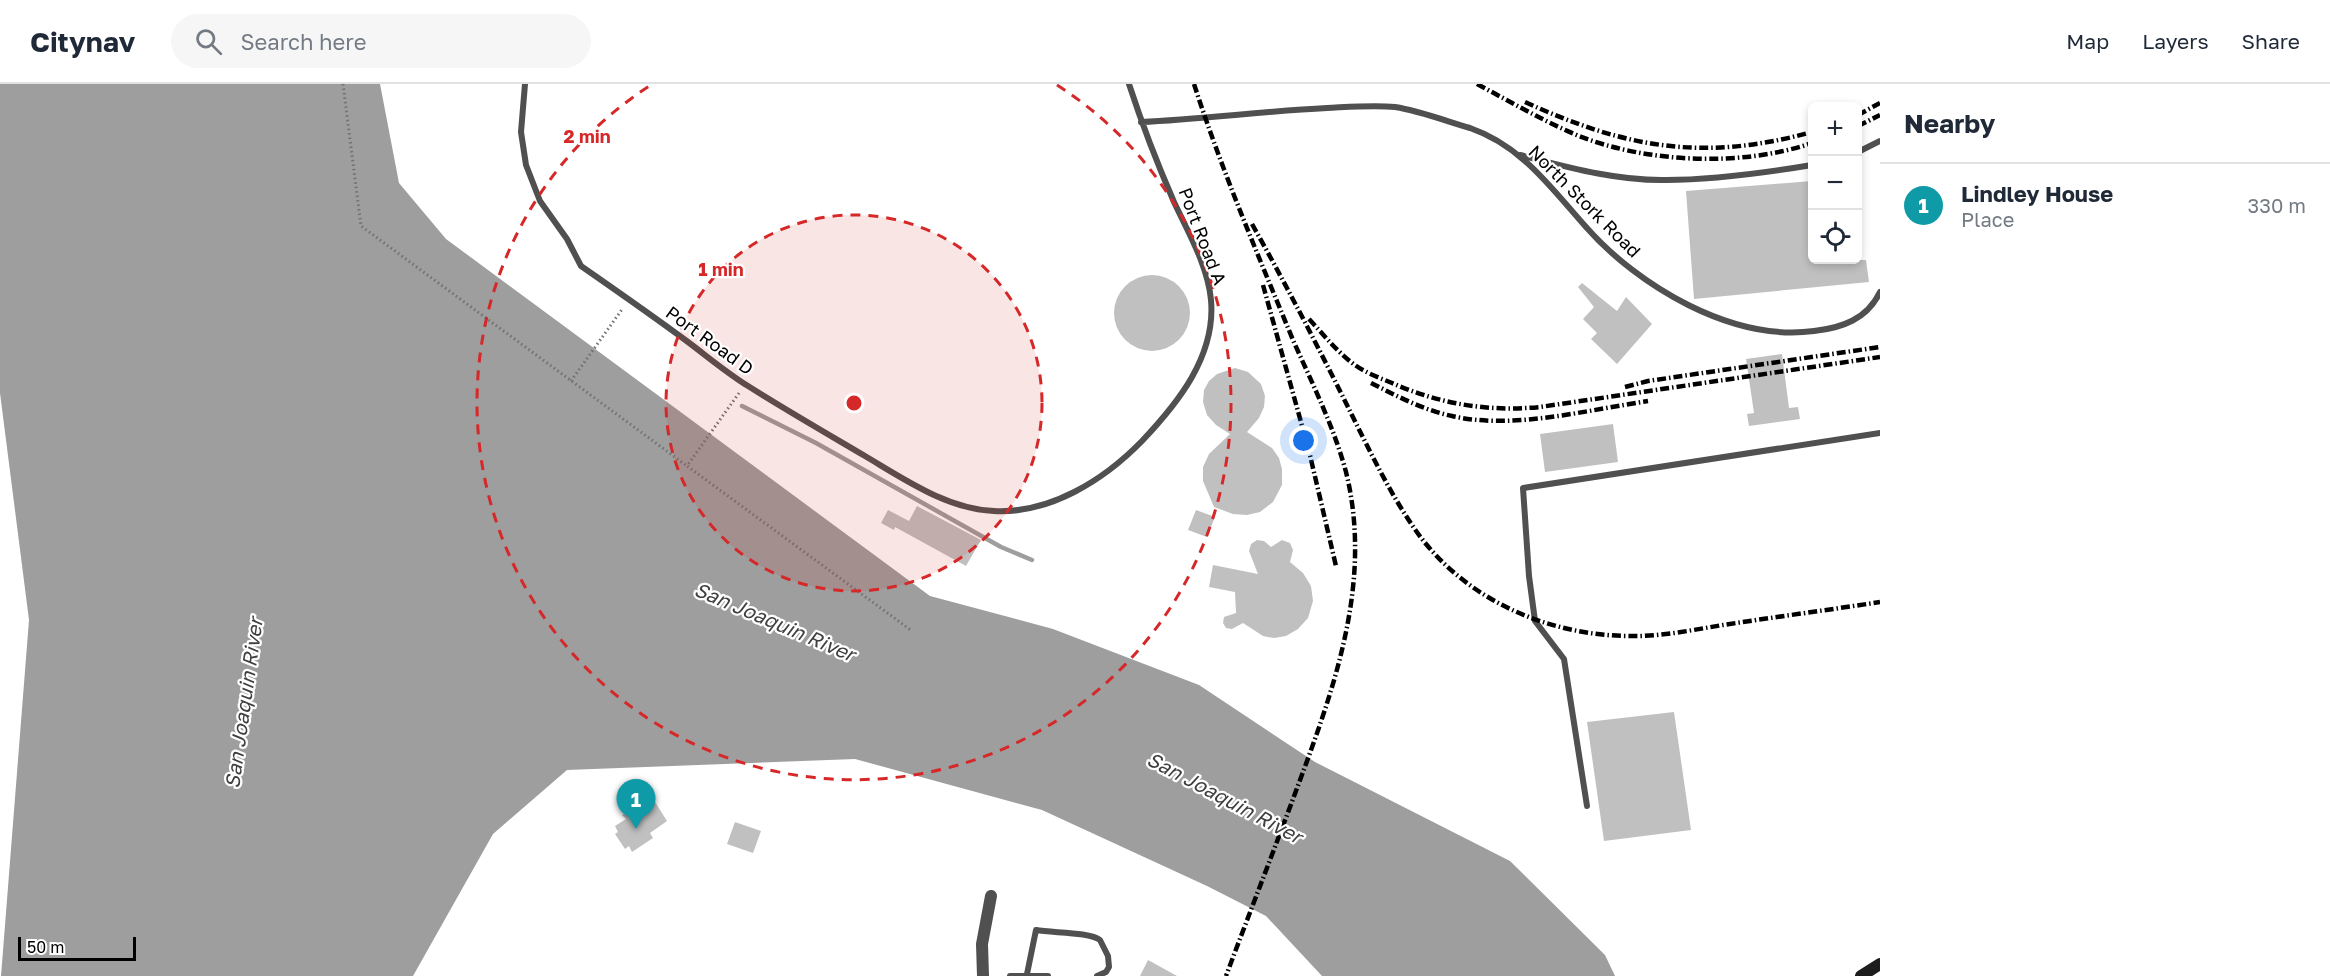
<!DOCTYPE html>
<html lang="en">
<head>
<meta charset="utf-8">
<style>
	:root { --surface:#fff; --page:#f6f6f7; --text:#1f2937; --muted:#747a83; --line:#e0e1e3; --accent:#000 }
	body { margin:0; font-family:"Golos Text",sans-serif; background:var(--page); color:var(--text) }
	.controls { position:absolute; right:18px; top:18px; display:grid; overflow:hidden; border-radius:9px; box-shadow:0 3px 9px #0003 }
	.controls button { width:54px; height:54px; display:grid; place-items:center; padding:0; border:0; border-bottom:2px solid var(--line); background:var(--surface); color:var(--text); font:30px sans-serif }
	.scale { position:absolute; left:18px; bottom:15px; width:118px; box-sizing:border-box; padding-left:6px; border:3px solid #000; border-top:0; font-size:16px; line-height:21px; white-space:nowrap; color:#000; -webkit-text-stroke:4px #fff; paint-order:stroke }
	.you { position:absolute; left:1304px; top:357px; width:21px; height:21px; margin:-15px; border:4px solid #fff; border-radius:50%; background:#1a73e8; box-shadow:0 0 0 9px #1a73e833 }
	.badge { display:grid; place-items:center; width:39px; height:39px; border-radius:50%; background:var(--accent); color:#fff; font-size:20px; font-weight:700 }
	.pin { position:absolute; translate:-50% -50px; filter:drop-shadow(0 2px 3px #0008) }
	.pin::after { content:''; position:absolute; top:32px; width:21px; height:18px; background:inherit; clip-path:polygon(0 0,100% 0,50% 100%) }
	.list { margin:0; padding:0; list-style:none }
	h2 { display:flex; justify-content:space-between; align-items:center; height:78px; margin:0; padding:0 24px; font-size:26px }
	h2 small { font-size:20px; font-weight:400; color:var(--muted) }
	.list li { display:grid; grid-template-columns:39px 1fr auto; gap:18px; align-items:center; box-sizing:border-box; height:84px; padding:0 24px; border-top:2px solid var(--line) }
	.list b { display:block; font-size:22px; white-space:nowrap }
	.list p { margin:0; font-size:20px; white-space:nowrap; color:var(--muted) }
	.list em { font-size:20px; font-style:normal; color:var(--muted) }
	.icon { flex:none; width:33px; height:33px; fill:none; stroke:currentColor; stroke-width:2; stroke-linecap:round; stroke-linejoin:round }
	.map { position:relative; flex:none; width:1880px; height:892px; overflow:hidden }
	header { display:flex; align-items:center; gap:36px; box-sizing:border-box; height:84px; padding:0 30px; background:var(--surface); border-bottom:2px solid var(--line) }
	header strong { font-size:28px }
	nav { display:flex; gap:33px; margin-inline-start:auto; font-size:21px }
	.search { width:420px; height:54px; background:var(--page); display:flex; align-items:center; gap:15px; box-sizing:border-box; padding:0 21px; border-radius:33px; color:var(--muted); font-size:22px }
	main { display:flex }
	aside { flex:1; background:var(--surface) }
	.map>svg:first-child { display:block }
</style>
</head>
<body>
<header>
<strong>Citynav</strong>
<div class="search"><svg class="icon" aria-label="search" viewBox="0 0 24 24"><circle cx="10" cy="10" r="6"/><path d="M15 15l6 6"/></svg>Search here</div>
<nav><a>Map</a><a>Layers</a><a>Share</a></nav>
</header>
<main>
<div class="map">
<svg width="1880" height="892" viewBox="0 0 1880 892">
	<rect width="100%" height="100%" fill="#fff"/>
	<path fill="#9e9e9e" d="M0,0H380L399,99L446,155L930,512L1053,545L1199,601L1315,678L1510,777L1605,871L1615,892H1322L1266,832L1207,802L1042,726L855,675L567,686L493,750L413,892H1L29,536L0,309Z"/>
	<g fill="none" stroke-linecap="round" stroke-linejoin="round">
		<path stroke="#9e9e9e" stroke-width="4.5" d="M742,322L816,359L1001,463L1032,476"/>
	</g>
	<path fill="#c0c0c0" d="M1812,97V176H1866L1869,198L1694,215L1686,107Z
		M1114 229a38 38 0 1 1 76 0a38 38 0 1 1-76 0Z
		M1582,199L1617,227L1626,213L1652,240L1617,280L1591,255L1597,249L1583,235L1594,223L1578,203Z
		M1782,270L1789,324L1798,323L1800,335L1749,342L1747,330L1754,329L1746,275Z
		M1235,284L1248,288L1261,300L1265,312L1264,323L1259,334L1247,348L1272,364L1279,374L1282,385V401L1273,418L1260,428L1247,431L1233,430L1214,423L1203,397V383L1209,370L1230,350L1216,341L1207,331L1203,318L1204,306L1209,297L1217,290Z
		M1613,340L1618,378L1545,388L1540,350Z
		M917,422L981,456L966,482L895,443L894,446L881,439L888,426L909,437Z
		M1196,426L1215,433L1207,453L1188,446Z
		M1257,456L1264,457L1271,463L1282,456L1290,459L1293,466L1290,478L1303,489L1311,502L1313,517L1308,534L1298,545L1286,552L1274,554L1263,552L1243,539L1232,545L1226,544L1223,539L1224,533L1236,529L1235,508L1209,503L1213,481L1258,490L1249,467L1251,460Z
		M1674,628L1691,746L1604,757L1587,638Z
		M655,718L667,737L650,749L653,754L632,768L629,762L625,765L615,750L618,748L615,742L626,735L622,731L639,719L644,726Z
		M735,738L761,747L753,769L727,760Z
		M1148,876L1177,892H1140Z"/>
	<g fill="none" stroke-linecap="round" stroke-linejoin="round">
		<path stroke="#727272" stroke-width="3" stroke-dasharray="1.5 3" stroke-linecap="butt" d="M343,0L361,142L687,382
			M571,297L623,224
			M739,309L687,382L912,547"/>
		<path stroke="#505050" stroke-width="6" d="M525,0L521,48L526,81L540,117L567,155L581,182C617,207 653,232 688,258C708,273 727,289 748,302C786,326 826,349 865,372C904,395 947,425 994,427C1050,430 1104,396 1142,357C1178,319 1216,272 1211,216C1208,182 1188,148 1174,118C1157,79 1142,40 1129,0
			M1141,38C1204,35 1265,27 1327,24C1349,23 1373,21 1395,23C1420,27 1446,37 1470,44C1522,62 1551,104 1586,143C1638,202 1732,258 1814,247C1842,244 1867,235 1880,208
			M1858,68L1880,57
			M1520,71C1567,83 1617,97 1666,96C1715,96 1764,89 1812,81
			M1587,722L1564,575L1535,537L1529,492L1523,404L1880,349
			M1027,890L1036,846C1053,849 1090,848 1100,856L1108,872L1109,883L1106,888L1097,892
			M1010,892H1048"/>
		<path stroke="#505050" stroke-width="12" d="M983,892L982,860L991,812"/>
		<path stroke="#1d1d1d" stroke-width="12" d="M1861,892L1880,880"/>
		<path stroke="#000" stroke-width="4.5" stroke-dasharray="9 3 1.5 3" stroke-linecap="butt" d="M1194,0C1222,87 1258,171 1293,256C1312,299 1334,343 1346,388C1374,501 1332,610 1293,715C1271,774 1248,833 1226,892
			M1477,0C1511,18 1543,37 1579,52C1648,79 1742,83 1812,59
			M1525,18C1626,64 1703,78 1812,48
			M1858,31L1880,19
			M1858,42L1880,31
			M1252,140C1284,197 1314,255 1343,313C1365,357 1386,403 1414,444C1462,514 1545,551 1628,552C1660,553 1692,546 1723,541C1775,533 1828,526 1880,518
			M1263,201L1309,367L1336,482
			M1309,235C1324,251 1337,268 1355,281C1366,289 1380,294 1392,299C1440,320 1488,328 1540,323L1880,273
			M1371,299C1397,312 1423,326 1452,332C1512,346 1587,326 1648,317
			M1625,303L1648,297L1880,263"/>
	</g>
	<circle cx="854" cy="319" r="188" fill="#d62828" fill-opacity=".12"/>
	<g fill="none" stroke="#d62828" stroke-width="3" stroke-dasharray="10 8">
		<circle cx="854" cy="319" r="188"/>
		<path d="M1057 1A377 377 0 1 1 651 1"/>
	</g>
	<g text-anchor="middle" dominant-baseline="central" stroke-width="4.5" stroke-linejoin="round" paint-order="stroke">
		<g font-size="18" fill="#000" stroke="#fff">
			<text transform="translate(1585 117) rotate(45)">North Stork Road</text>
			<text transform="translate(1203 152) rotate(69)">Port Road A</text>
			<text transform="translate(710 256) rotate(36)">Port Road D</text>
		</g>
		<g font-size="20" font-style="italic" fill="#3f3f3f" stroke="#fff">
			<text transform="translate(775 537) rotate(23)">San Joaquin River</text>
			<text transform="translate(243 619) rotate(-82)">San Joaquin River</text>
			<text transform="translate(1225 713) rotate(28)">San Joaquin River</text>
		</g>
	</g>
	<circle cx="854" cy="319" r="9" fill="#d62828" stroke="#fff" stroke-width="3"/>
	<g font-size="18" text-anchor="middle" font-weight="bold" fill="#d62828" stroke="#fff" stroke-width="4.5" stroke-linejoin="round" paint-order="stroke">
		<text x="587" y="59">2 min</text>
		<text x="721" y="192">1 min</text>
	</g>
</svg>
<div class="controls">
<button>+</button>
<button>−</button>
<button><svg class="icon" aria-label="locate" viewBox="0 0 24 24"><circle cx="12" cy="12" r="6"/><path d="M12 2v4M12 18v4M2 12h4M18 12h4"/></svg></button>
</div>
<div class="scale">50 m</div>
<div class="you"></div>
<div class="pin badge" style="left:636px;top:745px;background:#0f9aa8">1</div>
</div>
<aside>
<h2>Nearby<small></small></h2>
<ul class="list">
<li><span class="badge" style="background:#0f9aa8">1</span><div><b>Lindley House</b><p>Place</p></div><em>330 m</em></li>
</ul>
</aside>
</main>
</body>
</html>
